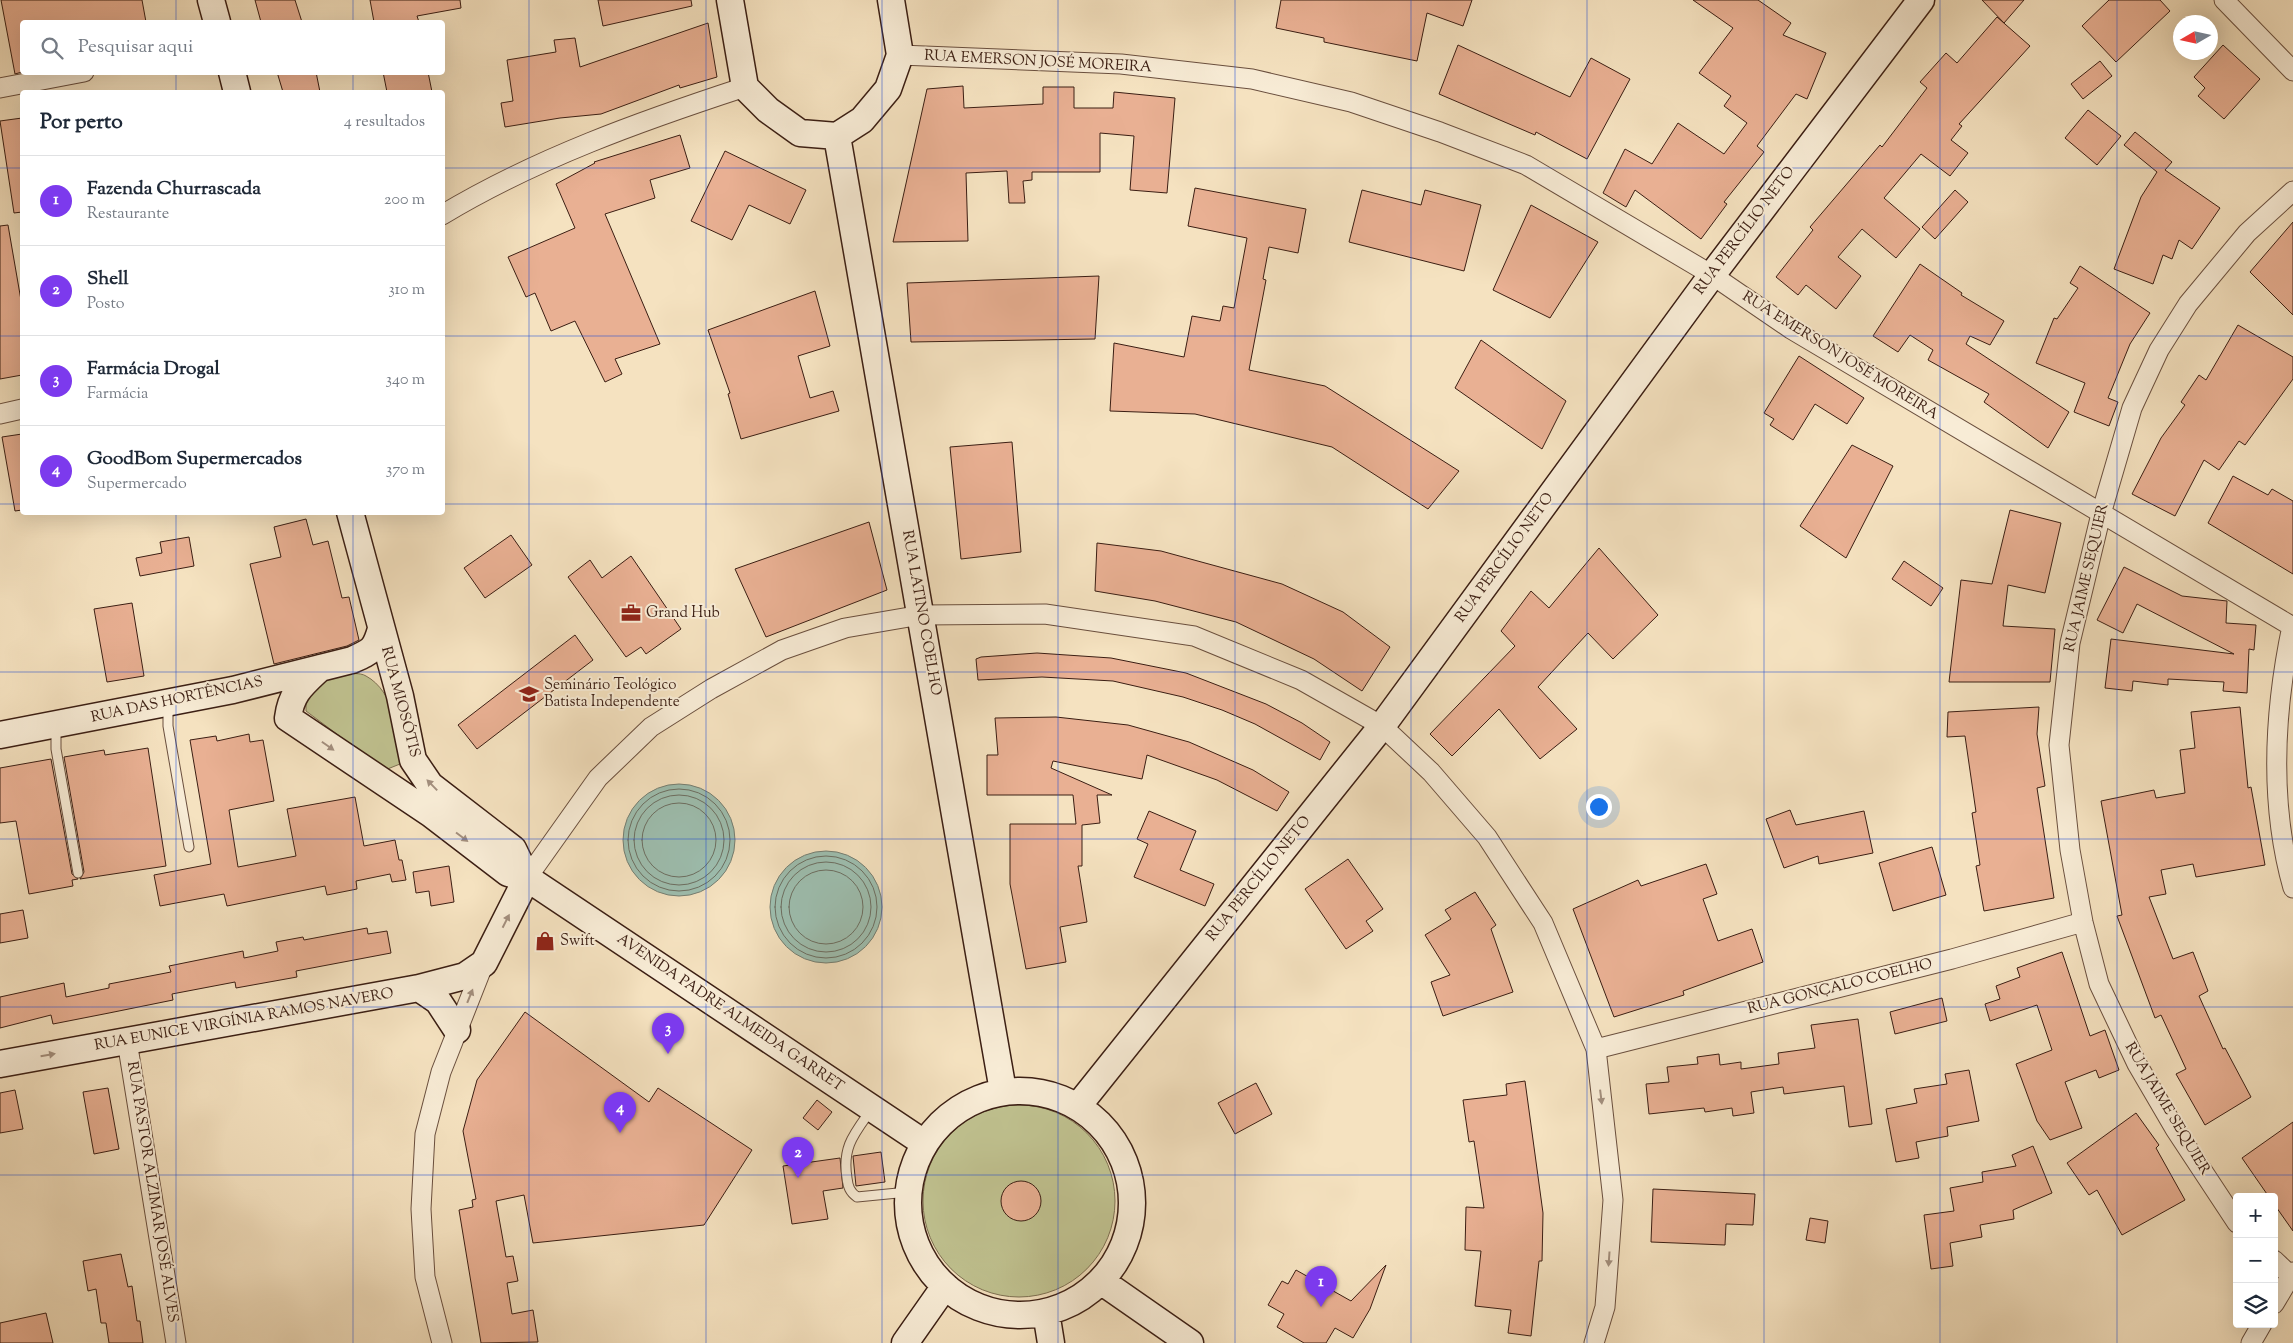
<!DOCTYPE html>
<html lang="pt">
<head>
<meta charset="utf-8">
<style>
	:root { --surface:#fff; --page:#f6f6f7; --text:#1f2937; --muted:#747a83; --line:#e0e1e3; --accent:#7c3aed }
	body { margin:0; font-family:"Sorts Mill Goudy",serif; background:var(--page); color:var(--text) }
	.controls { position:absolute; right:15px; bottom:15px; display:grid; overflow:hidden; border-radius:5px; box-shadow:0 5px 20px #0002 }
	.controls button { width:45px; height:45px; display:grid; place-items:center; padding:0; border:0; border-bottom:1px solid var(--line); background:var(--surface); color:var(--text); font:25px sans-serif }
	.compass { position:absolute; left:2173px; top:15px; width:45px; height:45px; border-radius:50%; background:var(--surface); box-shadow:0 5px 20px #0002; rotate:261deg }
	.you { position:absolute; left:1598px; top:806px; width:18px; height:18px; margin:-12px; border:4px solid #fff; border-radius:50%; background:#1a73e8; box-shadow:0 0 0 8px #1a73e833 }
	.badge { display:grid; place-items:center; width:32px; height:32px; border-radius:50%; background:var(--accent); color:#fff; font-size:16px; font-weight:700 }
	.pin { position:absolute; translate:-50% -41px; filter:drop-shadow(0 1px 2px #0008) }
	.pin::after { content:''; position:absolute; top:26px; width:18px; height:15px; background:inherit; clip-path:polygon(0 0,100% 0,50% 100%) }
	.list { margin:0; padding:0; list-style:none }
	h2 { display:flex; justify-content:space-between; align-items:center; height:65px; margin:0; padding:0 20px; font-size:21px }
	h2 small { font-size:16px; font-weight:400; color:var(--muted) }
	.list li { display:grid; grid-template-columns:32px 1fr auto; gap:15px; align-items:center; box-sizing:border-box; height:90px; padding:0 20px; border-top:1px solid var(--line) }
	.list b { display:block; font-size:19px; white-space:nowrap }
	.list p { margin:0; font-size:16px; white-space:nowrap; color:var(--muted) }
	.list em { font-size:16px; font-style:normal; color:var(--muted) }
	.icon { flex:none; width:28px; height:28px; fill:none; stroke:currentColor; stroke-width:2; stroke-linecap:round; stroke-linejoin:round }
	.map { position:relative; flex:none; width:2293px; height:1343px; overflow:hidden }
	.search { position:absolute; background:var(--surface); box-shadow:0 5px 20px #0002; left:20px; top:20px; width:425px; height:55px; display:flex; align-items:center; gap:12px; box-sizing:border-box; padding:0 18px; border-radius:5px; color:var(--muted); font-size:19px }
	.panel { position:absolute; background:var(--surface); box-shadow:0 5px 20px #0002; left:20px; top:90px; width:425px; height:425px; border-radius:5px }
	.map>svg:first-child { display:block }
</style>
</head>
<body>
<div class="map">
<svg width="2293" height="1343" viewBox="0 0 2293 1343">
	<rect width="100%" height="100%" fill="#f5e2c0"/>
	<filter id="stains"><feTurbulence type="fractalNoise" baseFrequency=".004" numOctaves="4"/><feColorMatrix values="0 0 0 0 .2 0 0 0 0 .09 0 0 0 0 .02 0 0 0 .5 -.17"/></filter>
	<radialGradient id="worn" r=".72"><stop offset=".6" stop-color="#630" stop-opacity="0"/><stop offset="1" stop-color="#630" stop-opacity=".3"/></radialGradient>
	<path fill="#c0c290" stroke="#7e7052" d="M339,674C347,674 360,672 366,676C394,691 401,735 400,764L385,770L306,711V695L316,684Z
		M923 1201a96 96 0 1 1 192 0a96 96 0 1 1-192 0Z"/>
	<path fill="#9dbeaf" stroke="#767e71" d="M623 840a56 56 0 1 1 112 0a56 56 0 1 1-112 0Z
		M770 907a56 56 0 1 1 112 0a56 56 0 1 1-112 0Z"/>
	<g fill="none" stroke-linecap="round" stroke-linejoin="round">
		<path stroke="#6c6e61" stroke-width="1" d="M628 840a51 51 0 1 1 102 0a51 51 0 1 1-102 0Z
			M634 840a45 45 0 1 1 90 0a45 45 0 1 1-90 0Z
			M642 840a37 37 0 1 1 74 0a37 37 0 1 1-74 0Z
			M775 907a51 51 0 1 1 102 0a51 51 0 1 1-102 0Z
			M781 907a45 45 0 1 1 90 0a45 45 0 1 1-90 0Z
			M789 907a37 37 0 1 1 74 0a37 37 0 1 1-74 0Z"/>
	</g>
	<path fill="#e9b093" stroke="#3b1e13" d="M1,0H142L146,22H22V72L15,74Z
		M255,0H295L302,22H261Z
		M370,0H460L461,8L417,16L419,22H374Z
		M598,0H691L692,6L603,26Z
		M1281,0H1472L1463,26L1427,13L1417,61L1324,42V38L1276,28Z
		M1693,0H1758L1791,23L1783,35L1826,53L1807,99L1796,94L1757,146L1764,152L1724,202L1727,204L1701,239L1635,190L1626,207L1603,193L1625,149L1652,164L1678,123L1724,154L1747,123L1724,106L1731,96L1699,73L1733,28Z
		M1982,0H2024L2004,23Z
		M2109,0H2160L2170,11L2116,62L2082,26Z
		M1997,17L2030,46L1959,124L1962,126L1951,140L1968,153L1950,176L1921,154L1884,198L1920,229L1896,258L1862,229L1838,257L1861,276L1836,309L1806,285L1798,295L1776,277L1813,230L1810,227L1880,145L1882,147L1927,88L1920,82L1946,53L1957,63Z
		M708,23L717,77L680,88L679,85L601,114L560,118L505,127L501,103L513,101L507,60L556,52L554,40L575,38L580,67Z
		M1458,45L1570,97L1591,58L1630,79L1587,159L1536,132L1535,135L1439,94Z
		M2223,45L2260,79L2224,119L2198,96L2205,88L2194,77Z
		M2100,61L2112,76L2083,99L2071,84Z
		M277,72H316L320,92H283Z
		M383,72H428L432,92H387Z
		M963,86L964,108L1043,104V87H1074V108H1113L1114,92L1175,98L1167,193L1130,190L1134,136L1100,133V172H1032V180L1023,181L1025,203H1009L1007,171L966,173L968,241L893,242L927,89Z
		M2088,110L2121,136L2097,165L2065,138Z
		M22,118V212L14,213L0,121Z
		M2135,132L2172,162L2165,170L2220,208L2192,249L2179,240L2172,259L2163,255L2153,284L2114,269L2141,197L2157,172L2124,145Z
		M680,135L690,168L650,180L655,198L605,214L660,344L615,359L622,374L605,382L575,321L551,331L535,293L526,297L508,257L575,228L556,184L595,163L594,162Z
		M725,151L806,190L790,224L749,205L732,240L691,221Z
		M1195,188L1306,209L1298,253L1269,247L1263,279L1266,280L1249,370L1325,386L1459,471L1428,509L1332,447L1195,414L1110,411L1114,343L1184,357L1192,316L1220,321L1223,306L1234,308L1247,238L1188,226Z
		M1362,190L1421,205L1425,190L1481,205L1464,271L1349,242Z
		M1955,190L1968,202L1935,239L1922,227Z
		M1531,205L1598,242L1550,318L1493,290Z
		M2293,222V315L2250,272Z
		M8,225L22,306V375L0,379V226Z
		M1920,264L1962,293L1961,295L2004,321L1990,345L1970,336L1966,344L2069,412L2048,448L1984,402L1989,394L1928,360L1933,350L1910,335L1898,352L1873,336Z
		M2080,266L2150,313L2130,344L2108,398L2118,402L2109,426L2074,412L2085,383L2036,363L2054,318L2057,319L2078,288L2070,283Z
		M1099,276L1095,339L911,342L907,283Z
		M815,291L830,346L798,356L810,398L833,391L839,411L741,439L728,394L730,393L708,330Z
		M2238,325L2293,357V379L2245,445L2239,441L2219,470L2204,460L2175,516L2132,494L2161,438L2185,405L2181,402L2199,375L2206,380Z
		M1481,340L1566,401L1542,449L1455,388Z
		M1799,356L1864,398L1847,424L1815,404L1793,440L1770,425L1774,419L1764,413Z
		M22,434V510L15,511L2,437Z
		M1012,442L1021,552L961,559L950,447Z
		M1852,445L1893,466L1846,558L1800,526Z
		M2233,476L2268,495L2272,489L2293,501V574L2208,523Z
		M2010,510L2061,523L2045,593L2008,585L2003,626L2055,629L2050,682H1949L1961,580L1992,584Z
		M306,519L313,545L328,541L342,598L349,597L359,640L347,646L274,664L250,564L281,557L274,527Z
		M869,522L887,590L766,637L735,569Z
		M511,535L532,565L485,598L464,568Z
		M189,537L194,566L140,576L136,558L162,553L160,542Z
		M1097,543L1161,551L1282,584L1343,612L1390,647L1362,691L1314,659L1236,622L1155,601L1095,591Z
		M1599,548L1658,615L1613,659L1588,633L1538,687L1577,729L1540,759L1499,709L1452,756L1430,734L1515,646L1501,631L1531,591L1549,608Z
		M631,556L681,629L646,654L641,647L626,657L568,577L590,560L602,578Z
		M1904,561L1943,588L1931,606L1892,579Z
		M2124,567L2182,596L2227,601L2226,623L2256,625L2254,650L2249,649L2247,693L2223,691L2224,682L2168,679V685L2133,681L2132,691L2105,688L2111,639L2234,654L2137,604L2123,633L2097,620Z
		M132,603L144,676L107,682L94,609Z
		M575,635L593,660L477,749L458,725Z
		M1037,653L1111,658L1186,673L1266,704L1302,723L1330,742L1320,760L1255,724L1222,710L1183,697L1113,681L1042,677L978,680L976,659L981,657Z
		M2039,707L2037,734L2045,786L2037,788L2054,898L1984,911L1976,866L1980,865L1972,813L1976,812L1965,736L1947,737L1948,712Z
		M2240,707L2248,788L2251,787L2265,865L2196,877L2193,864L2161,870L2166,894L2149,897L2173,959L2193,952L2208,991L2199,996L2223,1049L2225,1048L2251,1097L2205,1125L2176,1074L2186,1069L2161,1015L2155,1018L2117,916L2122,915L2101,801L2154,790L2156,798L2185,793L2180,750L2195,748L2191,712Z
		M1056,717L1128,725L1189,742L1253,770L1289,792L1277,811L1217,780L1147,755L1142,779L1053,761L1051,768L1112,795H1097L1100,823L1082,825V866H1078L1087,922L1060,927L1066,962L1026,969L1010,884V824H1076L1073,795H987V755H998L995,718Z
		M249,734L250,742L263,740L274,801L229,810L238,867L296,856L287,809L355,797L364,846L395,840L399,860H402L406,880L392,882L390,874L356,881L357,889L327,895L325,886L227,906L224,894L160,906L154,875L211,864L190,740L216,736L217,741Z
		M148,748L166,866L80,879L84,872L64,757L104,750L105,755Z
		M51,759L72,874L78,879L72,880L73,886L29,894L16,821L0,823V768Z
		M1790,810L1796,825L1864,811L1873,853L1819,864L1818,856L1784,868L1766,819Z
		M1149,811L1196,831L1180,870L1214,884L1205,906L1134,877L1148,844L1137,839Z
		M1932,847L1946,895L1893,911L1879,863Z
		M1348,859L1383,909L1366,921L1373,931L1346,949L1305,889Z
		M1706,864L1717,894L1703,899L1718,941L1752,929L1763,962L1683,991L1684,995L1614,1017L1573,909L1638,880L1641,886Z
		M449,866L454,902L431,906L429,891L416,893L413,872Z
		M1475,892L1496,925L1491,929L1513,992L1443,1016L1431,982L1450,975L1425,935L1451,919L1445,910Z
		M23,910L28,938L0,943V914Z
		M367,928L368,934L387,931L391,953L296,971L297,977L236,988L235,982L172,994L173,1000L109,1013L53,1024L51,1015L0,1028V997L64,983L66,997L109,988V984L171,972L169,966L243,951L244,958L278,951L276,942L303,937L304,940Z
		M2062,952L2090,1036L2105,1030L2119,1070L2099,1078L2096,1070L2065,1082L2082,1128L2050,1140L2037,1121L2016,1064L2052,1050L2037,1005L1990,1021L1985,1004L2000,999L1996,986L2020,977L2017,968Z
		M1942,998L1947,1021L1895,1034L1890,1012Z
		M525,1012L649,1102L658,1088L752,1150L704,1225L533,1243L524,1195L496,1201L506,1257L513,1256L518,1281L507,1283L512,1314L533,1310L538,1342L481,1343L459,1210L473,1207L472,1200L476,1199L463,1131L477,1080Z
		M1858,1019L1872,1124L1849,1127L1844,1086L1784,1094L1783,1087L1751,1092L1754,1113L1733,1116L1732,1108L1705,1112L1704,1108L1649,1114L1646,1084L1669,1082L1667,1067L1698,1064L1697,1057L1719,1054L1720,1065L1741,1062V1069L1779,1064L1778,1053L1815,1048L1811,1025Z
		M1969,1070L1979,1121L1947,1127L1948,1136L1916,1142L1919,1158L1896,1162L1886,1109L1917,1103L1914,1089L1947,1084L1945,1074Z
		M1525,1081L1543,1213L1542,1261H1539L1531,1336L1508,1333L1511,1310L1475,1306L1481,1251L1465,1250L1466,1207L1484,1208L1474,1141L1469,1142L1463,1100L1507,1095L1506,1084Z
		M1256,1083L1272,1114L1235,1134L1218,1103Z
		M108,1088L119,1149L94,1154L83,1092Z
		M15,1090L23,1129L0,1133V1093Z
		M817,1100L832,1112L818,1130L803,1118Z
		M2136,1113L2159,1145L2156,1148L2185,1200L2122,1235L2097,1190L2089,1195L2067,1163Z
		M2293,1122V1231L2274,1204V1197H2269L2242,1158Z
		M2033,1146L2052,1193L2013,1210L2014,1219L1980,1225L1982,1237L1950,1243L1953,1266L1931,1269L1924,1215L1954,1211L1950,1188L1983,1182L1982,1172L2016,1166L2012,1155Z
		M881,1152L885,1182L856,1186L853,1156Z
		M840,1158L843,1188L823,1191L828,1219L792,1224L783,1166Z
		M1001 1201a20 20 0 1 1 40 0a20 20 0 1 1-40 0Z
		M1653,1189L1755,1194L1753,1225L1726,1224L1725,1245L1651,1242Z
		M1810,1218L1828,1221L1825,1243L1806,1240Z
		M121,1254L128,1287L132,1286L137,1321H140L143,1343H109L106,1323H101L96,1289L88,1291L83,1261Z
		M1386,1265L1370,1309L1353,1338L1335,1328L1326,1343H1304L1277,1327L1284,1314L1268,1305L1282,1281L1288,1284L1296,1270L1351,1301Z
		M46,1313L53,1343H0V1323Z"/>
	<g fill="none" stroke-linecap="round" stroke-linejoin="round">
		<defs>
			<path id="lane" d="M168,704V726L189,847
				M56,725V749L78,873
				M871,1110C854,1134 842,1147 847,1178C848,1187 850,1192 857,1197L908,1192"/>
			<path id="street" d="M2224,0L2293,71
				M900,55L1121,64L1252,79L1351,102L1440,132L1526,165L1712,275L1791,329L2293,627
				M0,88L84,72
				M442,215C537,158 641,121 745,87
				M0,414L22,409
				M2292,626C2274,712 2269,803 2293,888
				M527,878L598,778L651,727L711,689L782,650L845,628L921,615L1045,614L1194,636L1301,680L1382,726L1431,772L1487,837L1543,923L1596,1049L1613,1200L1605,1307L1594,1343
				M127,1041L176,1343
				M1596,1049L1952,959L2083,922
				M2237,1223L2175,1129L2137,1064L2099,984L2083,922L2070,850L2059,745L2070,643L2101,514L2132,408L2159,350L2188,304L2247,233L2293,191
				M2274,1260L2293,1278
				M2274,1304L2293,1272
				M442,1343L425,1277L421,1209L425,1134L441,1072L484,963
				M2251,1343L2262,1324"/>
			<path id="secondary" d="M211,0L217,22
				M730,0L745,87L768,110L800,133L837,136L862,120L888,89L900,55L891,0
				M232,72L237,92
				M837,136L1003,1091
				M350,512L400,696L413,760L430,785L513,849L527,878
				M320,668C302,685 291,693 288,718L431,814L508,873L527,878L924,1143
				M0,735L233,690L352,660C372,651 375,650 381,629
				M419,988L438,1001L457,1030
				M0,1064L419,988L465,976L484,963L527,878
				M908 1203a112 112 0 1 1 224 0a112 112 0 1 1-224 0Z
				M1078,1106L1382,726L1712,275L1921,0
				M1101,1281L1190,1343
				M1046,1312L1051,1343
				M905,1343L945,1286"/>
		</defs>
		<use href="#lane" stroke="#6a4f3e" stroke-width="11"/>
		<use href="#street" stroke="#6a4f3e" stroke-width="21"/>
		<use href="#secondary" stroke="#3b1e13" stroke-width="29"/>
		<use href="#lane" stroke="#f8ecd6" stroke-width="9"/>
		<use href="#street" stroke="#f8ecd6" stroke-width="19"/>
		<use href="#secondary" stroke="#f8ecd6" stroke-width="26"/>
	</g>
	<defs><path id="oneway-solid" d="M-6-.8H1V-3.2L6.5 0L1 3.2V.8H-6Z" transform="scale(1.25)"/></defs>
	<g fill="#a38f7e">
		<use href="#oneway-solid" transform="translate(328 746) rotate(35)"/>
		<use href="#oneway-solid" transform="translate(432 785) rotate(-134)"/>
		<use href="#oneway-solid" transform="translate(462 837) rotate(37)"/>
		<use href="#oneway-solid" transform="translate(506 921) rotate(-63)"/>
		<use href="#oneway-solid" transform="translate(470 996) rotate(-68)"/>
		<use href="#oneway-solid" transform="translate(48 1055) rotate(-10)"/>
		<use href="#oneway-solid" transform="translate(1601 1097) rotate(83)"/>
		<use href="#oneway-solid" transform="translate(1609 1259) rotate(94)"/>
	</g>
	<path fill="none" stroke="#1d4ed8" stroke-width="1" stroke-opacity="0.55" d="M176,0V22M353,0V22M529,0V1343M706,0V1343M882,0V1343M1058,0V1343M1235,0V1343M1411,0V1343M1587,0V1343M1764,0V1343M1940,0V1343M2117,0V1343M176,72V92M353,72V92M0,168H22M442,168H2293M0,336H22M442,336H2293M0,504H22M442,504H2293M176,512V1343M353,512V1343M0,672H2293M0,839H2293M0,1007H2293M0,1175H2293"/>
	<defs>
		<symbol id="office-bare" viewBox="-9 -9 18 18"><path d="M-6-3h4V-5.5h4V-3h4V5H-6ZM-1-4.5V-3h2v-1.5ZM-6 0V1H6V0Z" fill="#8f2418" stroke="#f8ecd6" stroke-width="2.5" paint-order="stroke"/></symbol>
		<symbol id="school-bare" viewBox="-9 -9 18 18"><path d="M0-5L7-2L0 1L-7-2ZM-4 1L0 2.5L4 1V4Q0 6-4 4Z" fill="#8f2418" stroke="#f8ecd6" stroke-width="2.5" paint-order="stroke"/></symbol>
		<symbol id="shop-bare" viewBox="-9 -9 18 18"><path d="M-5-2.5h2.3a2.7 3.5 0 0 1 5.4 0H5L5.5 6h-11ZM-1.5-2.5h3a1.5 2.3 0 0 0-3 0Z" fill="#8f2418" stroke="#f8ecd6" stroke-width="2.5" paint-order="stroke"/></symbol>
	</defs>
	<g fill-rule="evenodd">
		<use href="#office-bare" x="617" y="599" width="28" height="28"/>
		<use href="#school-bare" x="515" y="680" width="28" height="28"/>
		<use href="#shop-bare" x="531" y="927" width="28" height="28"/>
	</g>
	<g text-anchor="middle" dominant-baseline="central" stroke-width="4" stroke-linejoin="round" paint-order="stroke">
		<g font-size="15" fill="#3b1e13" stroke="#f8ecd6">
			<text transform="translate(1038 62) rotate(3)">RUA EMERSON JOSÉ MOREIRA</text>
			<text transform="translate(1745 231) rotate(-53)">RUA PERCÍLIO NETO</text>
			<text transform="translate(1840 356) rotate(32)">RUA EMERSON JOSÉ MOREIRA</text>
			<text transform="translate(1505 558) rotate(-54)">RUA PERCÍLIO NETO</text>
			<text transform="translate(2087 578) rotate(-77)">RUA JAIME SEQUIER</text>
			<text transform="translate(921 613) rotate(80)">RUA LATINO COELHO</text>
			<text transform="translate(177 700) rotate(-12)">RUA DAS HORTÊNCIAS</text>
			<text transform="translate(400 702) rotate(75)">RUA MIOSÓTIS</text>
			<text transform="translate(1259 879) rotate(-51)">RUA PERCÍLIO NETO</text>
			<text transform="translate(1840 987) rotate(-14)">RUA GONÇALO COELHO</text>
			<text transform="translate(730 1013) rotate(34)">AVENIDA PADRE ALMEIDA GARRET</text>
			<text transform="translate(244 1020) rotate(-10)">RUA EUNICE VIRGÍNIA RAMOS NAVERO</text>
			<text transform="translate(2167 1109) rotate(59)">RUA JAIME SEQUIER</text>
			<text transform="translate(152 1192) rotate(81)">RUA PASTOR ALZIMAR JOSÉ ALVES</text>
		</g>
		<g font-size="15" fill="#3b1e13" stroke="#f8ecd6" text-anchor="start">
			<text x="646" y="613">Grand Hub</text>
			<text x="544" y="685">Seminário Teológico<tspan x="544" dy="17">Batista Independente</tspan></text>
			<text x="560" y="941">Swift</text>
		</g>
	</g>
	<rect width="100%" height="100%" filter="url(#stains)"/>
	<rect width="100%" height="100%" fill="url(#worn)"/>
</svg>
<div class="controls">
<button>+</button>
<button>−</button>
<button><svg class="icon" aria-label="layers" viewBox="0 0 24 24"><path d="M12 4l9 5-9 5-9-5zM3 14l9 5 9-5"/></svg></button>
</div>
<svg class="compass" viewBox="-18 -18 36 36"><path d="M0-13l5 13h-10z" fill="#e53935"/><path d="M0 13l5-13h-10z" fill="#747a83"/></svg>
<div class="you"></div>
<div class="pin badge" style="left:1321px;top:1307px">1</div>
<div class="pin badge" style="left:798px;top:1178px">2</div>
<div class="pin badge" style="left:668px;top:1054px">3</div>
<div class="pin badge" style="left:620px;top:1133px">4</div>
<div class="search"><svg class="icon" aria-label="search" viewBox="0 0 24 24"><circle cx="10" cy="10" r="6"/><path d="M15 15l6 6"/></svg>Pesquisar aqui</div>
<section class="panel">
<h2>Por perto<small>4 resultados</small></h2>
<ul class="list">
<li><span class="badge">1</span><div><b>Fazenda Churrascada</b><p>Restaurante</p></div><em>200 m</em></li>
<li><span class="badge">2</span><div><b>Shell</b><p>Posto</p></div><em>310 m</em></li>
<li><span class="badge">3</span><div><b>Farmácia Drogal</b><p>Farmácia</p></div><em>340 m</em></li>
<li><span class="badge">4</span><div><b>GoodBom Supermercados</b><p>Supermercado</p></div><em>370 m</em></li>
</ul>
</section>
</div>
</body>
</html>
